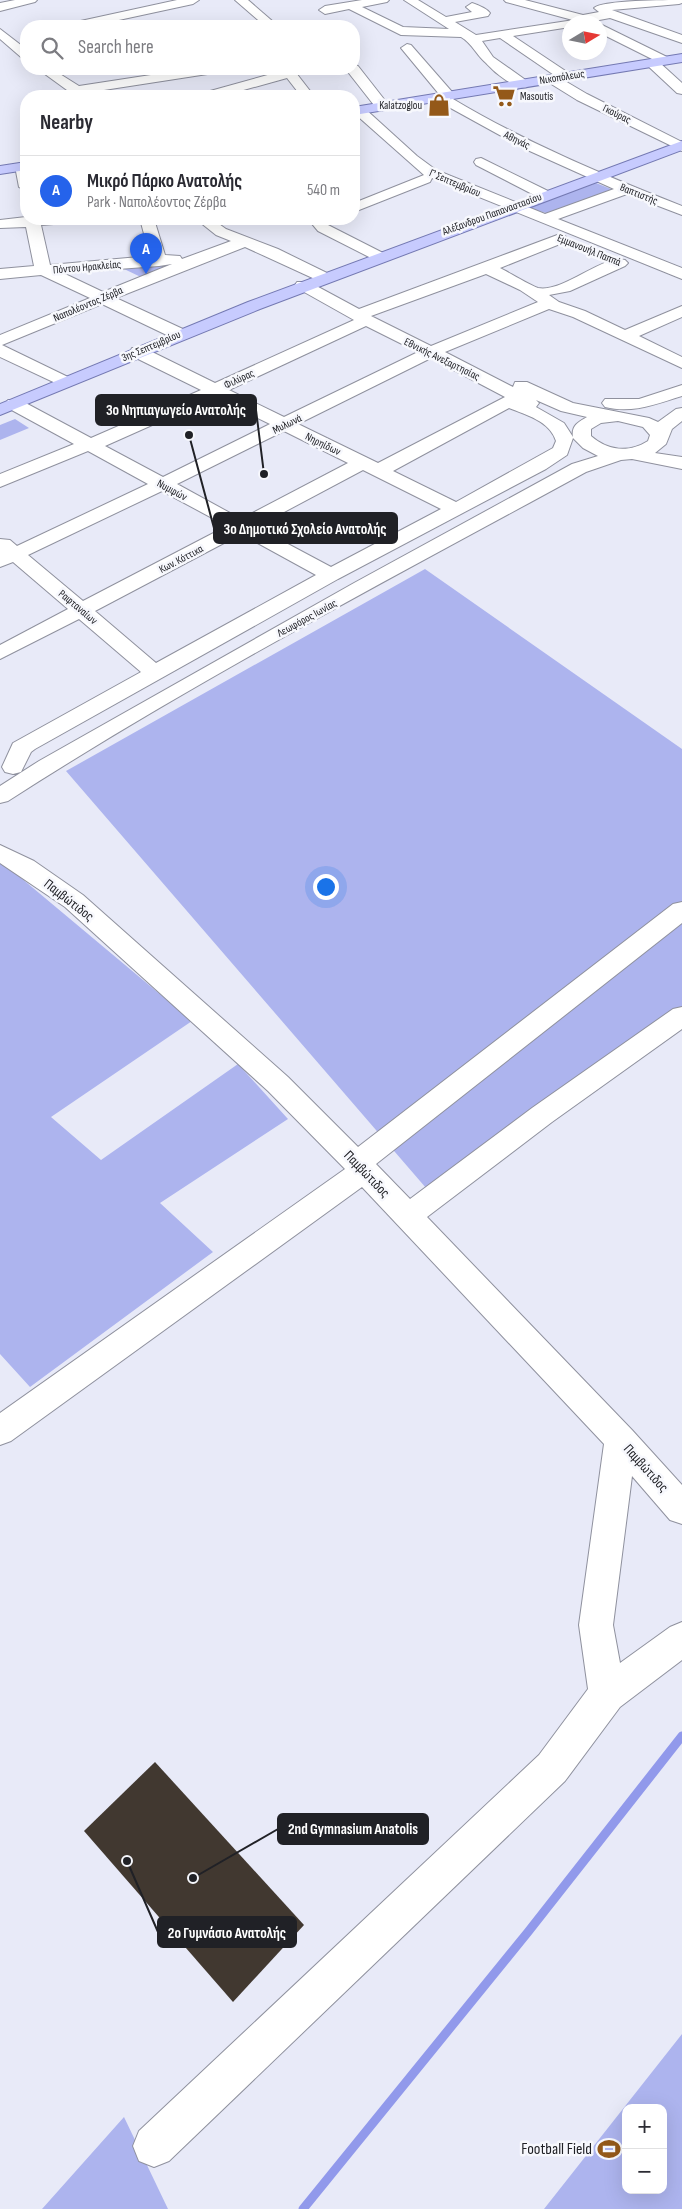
<!DOCTYPE html>
<html lang="en">
<head>
<meta charset="utf-8">
<style>
	:root { --surface:#fff; --page:#f2f2f3; --text:#2b2b33; --muted:#7c7c81; --line:#e1e1e2; --accent:#2563eb }
	body { margin:0; font-family:"Sofia Sans Condensed",sans-serif; background:var(--page); color:var(--text) }
	.controls { position:absolute; right:15px; bottom:15px; display:grid; overflow:hidden; border-radius:10px; box-shadow:0 5px 20px #0002 }
	.controls button { width:45px; height:45px; display:grid; place-items:center; padding:0; border:0; border-bottom:1px solid var(--line); background:var(--surface); color:var(--text); font:25px sans-serif }
	.compass { position:absolute; left:562px; top:15px; width:45px; height:45px; border-radius:50%; background:var(--surface); box-shadow:0 5px 20px #0002; rotate:80deg }
	.you { position:absolute; left:325px; top:886px; width:18px; height:18px; margin:-12px; border:4px solid #fff; border-radius:50%; background:#1a73e8; box-shadow:0 0 0 8px #1a73e833 }
	.badge { display:grid; place-items:center; width:32px; height:32px; border-radius:50%; background:var(--accent); color:#fff; font-size:16px; font-weight:700 }
	.pin { position:absolute; translate:-50% -41px; filter:drop-shadow(0 1px 2px #0008) }
	.pin::after { content:''; position:absolute; top:26px; width:18px; height:15px; background:inherit; clip-path:polygon(0 0,100% 0,50% 100%) }
	.list { margin:0; padding:0; list-style:none }
	h2 { display:flex; justify-content:space-between; align-items:center; height:65px; margin:0; padding:0 20px; font-size:21px }
	h2 small { font-size:16px; font-weight:400; color:var(--muted) }
	.list li { display:grid; grid-template-columns:32px 1fr auto; gap:15px; align-items:center; box-sizing:border-box; height:70px; padding:0 20px; border-top:1px solid var(--line) }
	.list b { display:block; font-size:19px; white-space:nowrap }
	.list p { margin:0; font-size:16px; white-space:nowrap; color:var(--muted) }
	.list em { font-size:16px; font-style:normal; color:var(--muted) }
	.icon { flex:none; width:28px; height:28px; fill:none; stroke:currentColor; stroke-width:2; stroke-linecap:round; stroke-linejoin:round }
	.map { position:relative; flex:none; width:682px; height:2209px; overflow:hidden }
	.search { position:absolute; background:var(--surface); box-shadow:0 5px 20px #0002; left:20px; top:20px; width:340px; height:55px; display:flex; align-items:center; gap:12px; box-sizing:border-box; padding:0 18px; border-radius:20px; color:var(--muted); font-size:19px }
	.panel { position:absolute; background:var(--surface); box-shadow:0 5px 20px #0002; left:20px; top:90px; width:340px; height:135px; border-radius:20px }
	.map>svg:first-child { display:block }
</style>
</head>
<body>
<div class="map">
<svg width="682" height="2209" viewBox="0 0 682 2209">
	<rect width="100%" height="100%" fill="#e8eaf8"/>
	<path fill="#adb4ee" fill-rule="evenodd" d="M596,183L616,191L550,214L527,208Z
		M179,262L145,279L122,268Z
		M15,419L29,428L0,440V425Z
		M425,569L682,749V1027L439,1203L66,771Z
		M2,862L192,1021L51,1117L101,1160L238,1064L288,1119L160,1203L213,1252L30,1387L0,1354V863Z
		M682,2034V2209H544ZM626,2108H663V2190H626Z
		M124,2117L168,2209H42Z"/>
	<g fill="none" stroke-linecap="round" stroke-linejoin="round">
		<path stroke="#9199eb" stroke-width="9" d="M303,2209L528,1932L682,1736"/>
	</g>
	<path fill="#413830" d="M155,1762L304,1925L233,2002L84,1831Z"/>
	<g fill="none" stroke-linecap="round" stroke-linejoin="round">
		<defs>
			<path id="minor" d="M15,0H37L35,2L0,11V3Z
				M177,0H199L193,4L91,26H70L76,22Z
				M235,0H248L278,26H265Z
				M362,0H389L387,2L362,7L403,27L449,29L404,0H418L446,17L472,12L466,7L472,3C478,5 486,8 490,13L488,16L455,22L476,35L574,20L576,22H570V27L513,36L570,74L571,77L565,81L587,94L682,142V151L577,100L548,82L547,79L548,76L554,75L500,38L482,41L493,57L527,81L528,84L527,87C515,90 494,72 486,63C476,55 473,44 461,37L401,35L349,9L325,14L319,10L325,6Z
				M504,0H525L583,15L599,12L594,8C603,0 666,0 682,0V3L679,4L612,10L682,35V43L610,18L594,21L595,22H580L506,2Z
				M600,24L669,58L671,61L669,64L660,63L682,83V94L677,93L648,66L646,63L652,59L600,33Z
				M0,29L26,49V59L22,58L0,39Z
				M407,44L411,45L453,93L455,96L453,99C525,142 603,175 682,206V215L627,194L558,219L682,268V279L432,178L430,182L354,212V203L424,175L354,113V107H363L417,156L436,170L545,214L614,189L523,148L436,100L434,97L439,94L401,48Z
				M354,65L358,66L387,103L389,106L387,109H377L348,72L347,69H354Z
				M38,69H52L79,86L190,69H220L214,73L91,92L96,96H80L71,93Z
				M281,69H293L314,96H301L287,78L222,96H201L203,93L282,71Z
				M481,158L550,192L552,195L545,199L540,198L476,165L474,162L476,159Z
				M22,162L26,163V191L19,187L15,166Z
				M26,217V219H73L66,223L41,225L50,265L150,256L140,219H154L165,255L180,256L182,259L231,241L216,235L196,219H212L226,229L278,249L329,274L331,277L329,280H317L245,247L116,298L185,330L187,334L185,338H173L102,304L2,345L70,378L73,382L70,386L64,387L0,357V335L90,298L41,275L0,279V269L34,266L26,227L0,228V220ZM172,264L103,292L63,273L159,266Z
				M308,219H323L328,225L383,253L386,256L378,261L373,259L318,231Z
				M560,234L565,236L568,239L565,242L500,268C508,272 531,286 538,288C564,293 603,254 625,260L628,263L625,266L570,291L549,295L559,302L585,311L625,330L682,306V317L639,336L682,357V368L573,317L549,309L445,352L513,387L515,382H527L573,403L649,418L658,422L676,409L682,408V421L672,429L666,444L655,453L682,457V469L632,459L621,460L586,472C392,578 194,681 8,801L0,803V786L39,761L354,583L572,464L598,456L583,448L573,438L567,455L546,469L338,579L35,749L31,752L21,772L13,774L5,772L2,767L13,743L141,672L79,619L0,659V645L68,609L13,562L0,567V539L10,540L17,546L148,484L88,451L0,487V474L74,444L8,408L5,404L8,400H20L91,438L201,390L132,356L130,352L132,348H144L215,383L354,320L297,288L295,285L297,282H309L359,309ZM486,274L520,290L538,302L431,346L371,316ZM366,326L418,352L284,417L229,390ZM431,358L505,397L378,463L298,424ZM215,397L270,424L163,477L105,446ZM536,400L561,411L587,417C578,422 571,426 573,437L564,423L536,407L539,403ZM509,408C526,415 550,421 556,441L553,448L456,502L393,471ZM618,421L643,427L650,435L648,441C629,453 608,451 591,436V429L601,423ZM284,431L348,463L241,519L177,484ZM363,470L441,509L331,567L256,527ZM162,491L227,526L83,601L28,555ZM241,534L316,575L156,663L95,611Z
				M682,385V396C656,404 632,414 605,407L602,403L605,399H639Z
				M0,845L34,861L83,895L288,1077L358,1147L673,904L682,902V923L376,1164L410,1199L532,1108L673,1009L682,1007V1029L552,1122L427,1217L632,1430L682,1485V1524L670,1520L632,1476L613,1625L620,1663L670,1627L682,1622V1660L620,1707L565,1781L169,2161L154,2167L139,2161L133,2146L139,2131L539,1755L588,1689L579,1625L604,1444L362,1187L11,1441L0,1445V1413L345,1169L268,1091L65,907L0,863Z"/>
			<path id="major" d="M682,54V62L354,115V107Z
				M682,141V150L260,309L0,415V404L248,302Z
				M26,162V170L0,174V166Z"/>
		</defs>
		<use href="#minor" stroke="#8f919e" stroke-width="2"/>
		<use href="#major" stroke="#7479b2" stroke-width="2"/>
		<use href="#minor" fill="#fff" fill-rule="evenodd"/>
		<use href="#major" fill="#c7cbfe" fill-rule="evenodd"/>
	</g>
	<defs>
		<symbol id="supermarket-bare" viewBox="-9 -9 18 18"><path d="M-6-5.5h2.5l.6 2H6L4.5 2H-2.5L-4.4-4H-6ZM-1.5 3.2a1.3 1.3 0 1 0 .1 0ZM3 3.2a1.3 1.3 0 1 0 .1 0Z" fill="#945919" stroke="#f7f8fd" stroke-width="2.5" paint-order="stroke"/></symbol>
		<symbol id="shop-bare" viewBox="-9 -9 18 18"><path d="M-5-2.5h2.3a2.7 3.5 0 0 1 5.4 0H5L5.5 6h-11ZM-1.5-2.5h3a1.5 2.3 0 0 0-3 0Z" fill="#945919" stroke="#f7f8fd" stroke-width="2.5" paint-order="stroke"/></symbol>
		<symbol id="stadium-bare" viewBox="-9 -9 18 18"><path d="M0-5a6.5 5 0 1 0 0 10a6.5 5 0 1 0 0-10ZM-3.5-1.8h7v3.6h-7Z" fill="#945919" stroke="#f7f8fd" stroke-width="2.5" paint-order="stroke"/></symbol>
	</defs>
	<g fill-rule="evenodd">
		<use href="#supermarket-bare" x="488" y="80" width="32" height="32"/>
		<use href="#shop-bare" x="423" y="89" width="32" height="32"/>
		<use href="#stadium-bare" x="593" y="2133" width="32" height="32"/>
	</g>
	<g text-anchor="middle" dominant-baseline="central" stroke-width="5" stroke-linejoin="round" paint-order="stroke">
		<g font-size="11" fill="#202126" stroke="#f7f8fd">
			<text transform="translate(562 77) rotate(-9)">Νικοπόλεως</text>
			<text transform="translate(617 114) rotate(26)">Γκούρας</text>
			<text transform="translate(517 140) rotate(26)">Αθηνάς</text>
			<text transform="translate(455 183) rotate(23)">Γ' Σεπτεμβρίου</text>
			<text transform="translate(639 194) rotate(22)">Βαπτιστής</text>
			<text transform="translate(492 214) rotate(-20)">Αλέξανδρου Παπαναστασίου</text>
			<text transform="translate(589 250) rotate(22)">Εμμανουήλ Παππά</text>
			<text transform="translate(87 267) rotate(-5)">Πόντου Ηρακλείας</text>
			<text transform="translate(88 304) rotate(-23)">Ναπολέοντος Ζέρβα</text>
			<text transform="translate(151 346) rotate(-23)">3ης Σεπτεμβρίου</text>
			<text transform="translate(442 359) rotate(26)">Εθνικής Ανεξαρτησίας</text>
			<text transform="translate(239 379) rotate(-25)">Φιλύρας</text>
			<text transform="translate(287 424) rotate(-26)">Μυλωνά</text>
			<text transform="translate(323 444) rotate(26)">Νηρηίδων</text>
			<text transform="translate(172 490) rotate(28)">Νυμφών</text>
			<text transform="translate(181 559) rotate(-28)">Κων. Κόττικα</text>
			<text transform="translate(78 607) rotate(40)">Ραφταναίων</text>
			<text transform="translate(307 618) rotate(-29)">Λεωφόρος Ιωνίας</text>
		</g>
		<g font-size="11" fill="#202126" stroke="#f7f8fd" text-anchor="start">
			<text x="520" y="96">Masoutis</text>
			<text x="422" y="105" text-anchor="end">Kalatzoglou</text>
		</g>
		<g font-size="14" fill="#202126" stroke="#f7f8fd">
			<text transform="translate(69 900) rotate(38)">Παμβώτιδος</text>
			<text transform="translate(367 1174) rotate(46)">Παμβώτιδος</text>
			<text transform="translate(646 1468) rotate(48)">Παμβώτιδος</text>
		</g>
		<g font-size="16" fill="#202126" stroke="#f7f8fd" text-anchor="end">
			<text x="592" y="2149">Football Field</text>
		</g>
	</g>
	<path fill="none" stroke="#202126" stroke-width="2" d="M264 474L256 410M189 435L214 528M193 1878L278 1829M127 1861L158 1932"/>
	<g fill="#202126" stroke="#f7f8fd" stroke-width="2">
		<circle cx="264" cy="474" r="5"/>
		<circle cx="189" cy="435" r="5"/>
		<circle cx="193" cy="1878" r="5"/>
		<circle cx="127" cy="1861" r="5"/>
	</g>
	<g fill="#202126" stroke="#202126" stroke-width="2">
		<rect x="96" y="395" width="160" height="30" rx="5"/>
		<rect x="214" y="513" width="183" height="30" rx="5"/>
		<rect x="278" y="1814" width="150" height="30" rx="5"/>
		<rect x="158" y="1917" width="138" height="30" rx="5"/>
	</g>
	<g font-size="15" text-anchor="middle" font-weight="bold" fill="#fff">
		<text x="176" y="415">3ο Νηπιαγωγείο Ανατολής</text>
		<text x="305" y="534">3ο Δημοτικό Σχολείο Ανατολής</text>
		<text x="353" y="1834">2nd Gymnasium Anatolis</text>
		<text x="227" y="1938">2ο Γυμνάσιο Ανατολής</text>
	</g>
</svg>
<div class="controls">
<button>+</button>
<button>−</button>
</div>
<svg class="compass" viewBox="-18 -18 36 36"><path d="M0-13l5 13h-10z" fill="#e53935"/><path d="M0 13l5-13h-10z" fill="#7c7c81"/></svg>
<div class="you"></div>
<div class="pin badge" style="left:146px;top:274px">A</div>
<div class="search"><svg class="icon" aria-label="search" viewBox="0 0 24 24"><circle cx="10" cy="10" r="6"/><path d="M15 15l6 6"/></svg>Search here</div>
<section class="panel">
<h2>Nearby<small></small></h2>
<ul class="list">
<li><span class="badge">A</span><div><b>Μικρό Πάρκο Ανατολής</b><p>Park · Ναπολέοντος Ζέρβα</p></div><em>540 m</em></li>
</ul>
</section>
</div>
</body>
</html>
